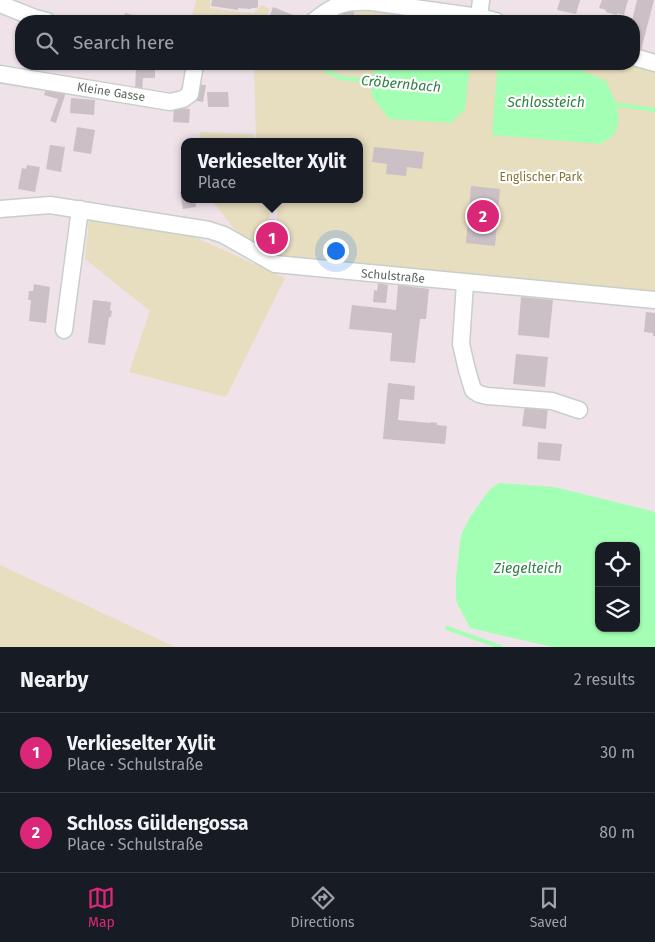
<!DOCTYPE html>
<html lang="en">
<head>
<meta charset="utf-8">
<style>
	:root { --surface:#171b24; --page:#20242c; --text:#f1f3f6; --muted:#9ea1a6; --line:#363941; --accent:#db2777 }
	body { margin:0; font-family:"Fira Sans",sans-serif; background:var(--page); color:var(--text) }
	.controls { position:absolute; right:15px; bottom:15px; display:grid; overflow:hidden; border-radius:10px; box-shadow:0 1px 4px #0004 }
	.controls button { width:45px; height:45px; display:grid; place-items:center; padding:0; border:0; border-bottom:1px solid var(--line); background:var(--surface); color:var(--text); font:25px sans-serif }
	.you { position:absolute; left:335px; top:250px; width:18px; height:18px; margin:-12px; border:4px solid #fff; border-radius:50%; background:#1a73e8; box-shadow:0 0 0 8px #1a73e833 }
	.badge { display:grid; place-items:center; width:32px; height:32px; border-radius:50%; background:var(--accent); color:#fff; font-size:16px; font-weight:700 }
	.pin { position:absolute; translate:-50% -50%; border:2px solid #fff; box-shadow:0 1px 5px #0006 }
	.popup { position:absolute; left:181px; top:138px; width:182px; height:65px; box-sizing:border-box; display:grid; place-content:center; border-radius:10px; background:var(--surface); filter:drop-shadow(0 1px 4px #0005); font-size:16px; white-space:nowrap; color:var(--muted) }
	.popup b { font-size:19px; color:var(--text) }
	.popup::after { content:''; position:absolute; left:50%; top:100%; margin-left:-10px; border:10px solid transparent; border-top-color:var(--surface) }
	.list { margin:0; padding:0; list-style:none }
	h2 { display:flex; justify-content:space-between; align-items:center; height:65px; margin:0; padding:0 20px; font-size:21px }
	h2 small { font-size:16px; font-weight:400; color:var(--muted) }
	.list li { display:grid; grid-template-columns:32px 1fr auto; gap:15px; align-items:center; box-sizing:border-box; height:80px; padding:0 20px; border-top:1px solid var(--line) }
	.list b { display:block; font-size:19px; white-space:nowrap }
	.list p { margin:0; font-size:16px; white-space:nowrap; color:var(--muted) }
	.list em { font-size:16px; font-style:normal; color:var(--muted) }
	.icon { flex:none; width:28px; height:28px; fill:none; stroke:currentColor; stroke-width:2; stroke-linecap:round; stroke-linejoin:round }
	.map { position:relative; flex:none; width:655px; height:647px; overflow:hidden }
	.search { position:absolute; background:var(--surface); box-shadow:0 1px 4px #0004; left:15px; right:15px; top:15px; height:55px; display:flex; align-items:center; gap:12px; box-sizing:border-box; padding:0 18px; border-radius:20px; color:var(--muted); font-size:19px }
	.sheet { height:225px; background:var(--surface) }
	nav { display:flex; justify-content:space-around; align-items:center; box-sizing:border-box; height:70px; border-top:1px solid var(--line); background:var(--surface); font-size:14px; color:var(--muted) }
	nav a { display:grid; justify-items:center; gap:2px }
	nav .on { color:var(--accent) }
	.map>svg:first-child { display:block }
</style>
</head>
<body>
<div class="map">
<svg width="655" height="647" viewBox="0 0 655 647">
	<rect width="100%" height="100%" fill="#efe3e9"/>
	<path fill="#e7ddbf" d="M196,0H210V8L239,12L254,13L261,5L270,9L265,21H191Z
		M340,4L496,21H314Z
		M655,63V300L275,264L278,199H360V142H262L256,139L254,64Z
		M200,132L253,134L254,142H199Z
		M211,199H270L269,252L239,235Z
		M89,219L197,238L285,278L226,397L129,372L150,311L85,259Z
		M0,565L175,647H0Z"/>
	<path fill="#a3ffb3" fill-rule="evenodd" d="M374,64H470L465,109L451,123L389,119L371,95Z
		M506,64H548L574,67L606,81C613,97 627,121 611,137C609,139 604,141 601,144L492,135L497,70Z
		M499,483L554,487L652,511L655,513V647H553L470,628L456,601V577L461,535L470,517L490,489ZM599,546H636V628H599Z"/>
	<g fill="none" stroke-linecap="round" stroke-linejoin="round">
		<path stroke="#a3ffb3" stroke-width="4" d="M308,64L316,65L341,78L377,82
			M613,104L655,110
			M447,628L500,647"/>
	</g>
	<path fill="#cac0c6" d="M212,0H258V7L256,8H251V9L238,8V10L211,6Z
		M560,0H580L576,14L557,10Z
		M602,0H628L624,15L617,13V15L606,12V10L599,8Z
		M637,0H654L641,50L634,48V21H632Z
		M273,7L298,17L297,21H268Z
		M354,8V21H343V11Z
		M125,13L145,18V21H123Z
		M136,65L155,66V78H143L142,93H135Z
		M196,84L206,85L203,102L193,100Z
		M47,86L66,92L56,123L50,121L58,99L44,95Z
		M207,92H228L229,107H208Z
		M71,98L95,100L94,115L70,113Z
		M174,107L190,109L189,123L173,122Z
		M77,127L95,130L91,154L73,151Z
		M50,145L65,147L61,172L46,169Z
		M374,147L424,152L422,169L407,167L406,176L386,174L387,164L372,162Z
		M27,165L40,167L35,192L18,189L22,168L26,169Z
		M471,186L500,189L495,246L466,243Z
		M184,191V199H195L196,207L183,209L180,192Z
		M378,283L388,285L386,303L373,302L374,290L377,291Z
		M34,284L50,287L46,323L29,321L31,300H28L29,291H33Z
		M398,285L429,289L426,319H420L415,363L390,361L392,333L349,329L352,305L396,310Z
		M521,297L553,300L549,338L518,335Z
		M93,300L111,302L110,310L112,311L111,317H109L105,345L88,343Z
		M646,312L655,313V336H653V333L644,332Z
		M516,354L548,357L545,387L513,384Z
		M388,383L415,386L414,400L400,399L398,420L430,423L431,422L437,423V425L447,426L445,444L383,439Z
		M525,404L548,406L546,429L522,426Z
		M538,442L562,444L560,461L537,459Z"/>
	<g fill="none" stroke-linecap="round" stroke-linejoin="round">
		<defs>
			<path id="minor" d="M0,4L35,18L47,21
				M479,17L481,0
				M314,21C335,4 344,1 372,2L479,17L496,21
				M634,57L655,63
				M0,74L170,102L183,99L190,94L195,64
				M0,209L50,205L209,230L224,235L275,264L655,300
				M465,283L461,344L467,370L473,390L479,394L487,396L552,401L579,410
				M64,330L80,209"/>
		</defs>
		<use href="#minor" stroke="#c7cfca" stroke-width="19"/>
		<use href="#minor" stroke="#fff" stroke-width="16"/>
	</g>
	<g text-anchor="middle" dominant-baseline="central" stroke-width="4.5" stroke-linejoin="round" paint-order="stroke">
		<g font-size="12" fill="#5b655e" stroke="#fff">
			<text transform="translate(111 92) rotate(9)">Kleine Gasse</text>
			<text transform="translate(393 276) rotate(5)">Schulstraße</text>
		</g>
		<g font-size="12" fill="#867331" stroke="#fff">
			<text x="541" y="177">Englischer Park</text>
		</g>
		<g font-size="14" font-style="italic" fill="#2d7f42" stroke="#fff">
			<text transform="translate(401 84) rotate(5)">Cröbernbach</text>
			<text x="546" y="102">Schlossteich</text>
			<text x="528" y="568">Ziegelteich</text>
		</g>
	</g>
</svg>
<div class="controls">
<button><svg class="icon" aria-label="locate" viewBox="0 0 24 24"><circle cx="12" cy="12" r="6"/><path d="M12 2v4M12 18v4M2 12h4M18 12h4"/></svg></button>
<button><svg class="icon" aria-label="layers" viewBox="0 0 24 24"><path d="M12 4l9 5-9 5-9-5zM3 14l9 5 9-5"/></svg></button>
</div>
<div class="you"></div>
<div class="pin badge" style="left:272px;top:238px">1</div>
<div class="popup"><b>Verkieselter Xylit</b>Place</div>
<div class="pin badge" style="left:483px;top:216px">2</div>
<div class="search"><svg class="icon" aria-label="search" viewBox="0 0 24 24"><circle cx="10" cy="10" r="6"/><path d="M15 15l6 6"/></svg>Search here</div>
</div>
<section class="sheet">
<h2>Nearby<small>2 results</small></h2>
<ul class="list">
<li><span class="badge">1</span><div><b>Verkieselter Xylit</b><p>Place · Schulstraße</p></div><em>30 m</em></li>
<li><span class="badge">2</span><div><b>Schloss Güldengossa</b><p>Place · Schulstraße</p></div><em>80 m</em></li>
</ul>
</section>
<nav>
<a class="on"><svg class="icon" aria-label="map" viewBox="0 0 24 24"><path d="M3 6l6-2 6 2 6-2v14l-6 2-6-2-6 2zM9 4v14M15 6v14"/></svg>Map</a>
<a><svg class="icon" aria-label="directions" viewBox="0 0 24 24"><path d="M12 3l9 9-9 9-9-9zM9 14v-3h6M13 9l2 2-2 2"/></svg>Directions</a>
<a><svg class="icon" aria-label="saved" viewBox="0 0 24 24"><path d="M7 4h10v16l-5-4-5 4z"/></svg>Saved</a>
</nav>
</body>
</html>
